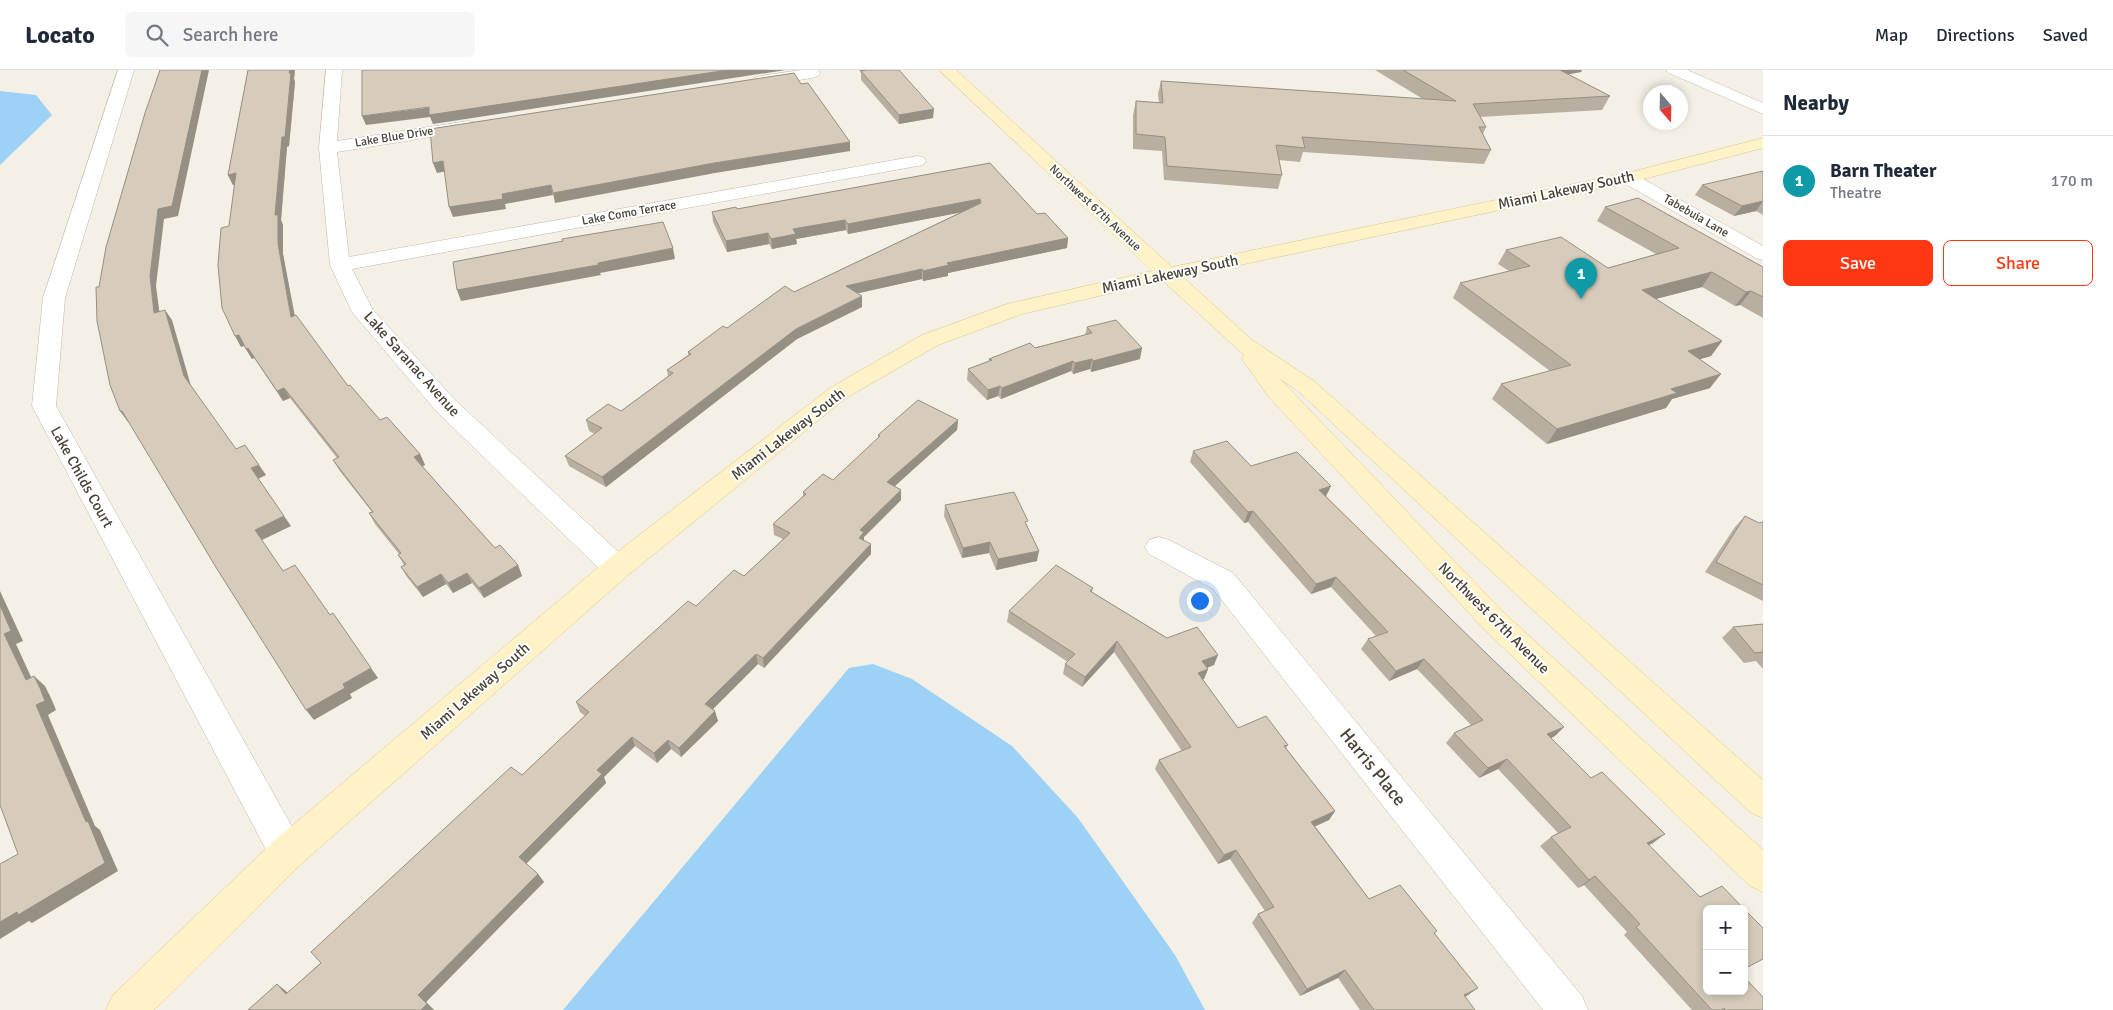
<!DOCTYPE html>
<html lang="en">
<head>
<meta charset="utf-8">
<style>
	:root { --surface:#fff; --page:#f6f6f7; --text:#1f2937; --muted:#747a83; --line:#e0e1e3; --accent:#ff3813 }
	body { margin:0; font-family:Signika,sans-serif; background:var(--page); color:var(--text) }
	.controls { position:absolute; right:15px; bottom:15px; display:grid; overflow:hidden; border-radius:8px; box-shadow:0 2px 8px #0003 }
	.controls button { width:45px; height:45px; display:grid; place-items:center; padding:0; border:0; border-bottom:1px solid var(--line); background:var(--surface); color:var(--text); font:25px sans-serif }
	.compass { position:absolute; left:1643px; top:15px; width:45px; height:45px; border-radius:50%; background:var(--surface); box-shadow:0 2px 8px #0003; rotate:160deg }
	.you { position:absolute; left:1199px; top:530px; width:18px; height:18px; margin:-12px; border:4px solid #fff; border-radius:50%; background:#1a73e8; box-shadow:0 0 0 8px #1a73e833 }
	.badge { display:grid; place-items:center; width:32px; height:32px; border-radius:50%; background:var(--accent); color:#fff; font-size:16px; font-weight:700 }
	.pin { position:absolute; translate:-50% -41px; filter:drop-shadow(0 1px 2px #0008) }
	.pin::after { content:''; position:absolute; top:26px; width:18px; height:15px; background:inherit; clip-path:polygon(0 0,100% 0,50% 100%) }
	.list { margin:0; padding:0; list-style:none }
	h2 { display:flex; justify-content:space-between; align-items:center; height:65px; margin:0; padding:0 20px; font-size:21px }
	h2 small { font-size:16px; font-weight:400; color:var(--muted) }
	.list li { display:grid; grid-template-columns:32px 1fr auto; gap:15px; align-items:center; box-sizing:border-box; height:90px; padding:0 20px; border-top:1px solid var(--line) }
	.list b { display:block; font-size:19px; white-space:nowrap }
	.list p { margin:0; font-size:16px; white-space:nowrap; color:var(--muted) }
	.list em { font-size:16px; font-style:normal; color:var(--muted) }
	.actions { display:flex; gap:10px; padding:15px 20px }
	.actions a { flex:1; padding:11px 0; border:1px solid var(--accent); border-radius:8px; text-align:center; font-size:18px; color:var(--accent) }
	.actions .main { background:var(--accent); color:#fff }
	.icon { flex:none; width:28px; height:28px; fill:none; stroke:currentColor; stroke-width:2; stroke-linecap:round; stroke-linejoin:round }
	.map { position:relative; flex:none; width:1763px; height:940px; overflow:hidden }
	header { display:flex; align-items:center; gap:30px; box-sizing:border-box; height:70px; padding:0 25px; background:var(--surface); border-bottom:1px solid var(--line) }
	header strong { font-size:24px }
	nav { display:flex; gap:28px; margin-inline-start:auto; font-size:18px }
	.search { width:350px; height:45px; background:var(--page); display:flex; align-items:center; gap:12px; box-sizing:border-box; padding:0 18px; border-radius:8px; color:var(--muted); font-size:19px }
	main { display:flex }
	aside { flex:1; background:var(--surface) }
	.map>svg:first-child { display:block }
</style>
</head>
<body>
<header>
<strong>Locato</strong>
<div class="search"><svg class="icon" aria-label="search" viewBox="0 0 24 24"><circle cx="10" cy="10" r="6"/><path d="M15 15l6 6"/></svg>Search here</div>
<nav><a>Map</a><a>Directions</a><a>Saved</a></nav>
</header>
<main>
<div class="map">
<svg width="1763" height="940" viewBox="0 0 1763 940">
	<rect width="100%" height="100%" fill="#f4f0e6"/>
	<path fill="#9ed1f6" d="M0,21L36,25L52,45L0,95Z
		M873,594L912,609L1012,676L1078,748L1175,885L1205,940H563L849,598Z"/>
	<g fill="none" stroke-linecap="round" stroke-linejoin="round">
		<defs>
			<path id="street" d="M118,0H134L65,228L56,336L300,771L305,783L300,795L287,800L274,795L32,336L43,228Z
				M326,0H342L337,71L468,51L474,52L476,56L474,60L468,61L337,82L349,187L917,86L923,87L926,91L923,95L917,96L352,199L373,240L454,329L627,490L631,498L627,506L617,509L607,506L436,341L352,242L330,195L319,78Z
				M801,0H818L820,3L818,6L812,8L760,16L754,14L752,11L754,8L760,6Z
				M1666,0H1687L1763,33V44L1669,3Z
				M1628,103L1634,104L1763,176V190L1756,188L1622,112L1619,108L1622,104Z
				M1159,467L1169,470L1233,503L1582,926L1588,940H1543L1213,519L1149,484L1145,477L1149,470Z"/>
			<path id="secondary" d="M939,0H956L1172,197L1627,103L1763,68V78L1628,113L1183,207L1252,270L1314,311L1763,710V748L1751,743L1298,321L1280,309L1502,541L1763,780V822L1750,816L1482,557L1268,326L1242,289L1244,285L1163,211L1022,244L938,275L846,328L627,506L300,795L154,940H106L112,926L274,771L607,490L830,318L922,265L1007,234L1152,201Z"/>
		</defs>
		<use href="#street" stroke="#c1b8a8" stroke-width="1"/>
		<use href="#secondary" stroke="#d8c693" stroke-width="1"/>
		<use href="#street" fill="#fff" fill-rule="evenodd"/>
		<use href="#secondary" fill="#fff2c6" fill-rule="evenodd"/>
	</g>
	<path fill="#b9afa1" d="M248,0H295L294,9L295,12L289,76L287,77L281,150L283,155V184L294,246L348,316L380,350L420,384L425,395L422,396L468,448L495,478L518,495L522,506L484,528L472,513L453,523L446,514L423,527L407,507L401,497L404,495L398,485L399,484L375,454L369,443L372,442L339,400L333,390L337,388L290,328L283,331L254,288L252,289L244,276L241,277L235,114L233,115L228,105Z
		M859,0H899L933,48L899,54L861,10V3Z
		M1375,0H1582L1581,2L1568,4L1610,26L1602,40L1480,47L1486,57L1483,64L1491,80L1484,94L1303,82L1300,92L1279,90L1282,105L1278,119L1164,110L1162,81L1133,79V45L1136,31L1159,33L1158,24L1161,11L1423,29Z
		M990,93L1037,144L1068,168L1067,178L948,203V206L923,211L922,209L858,223L862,237L797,269L606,417L569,396L565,386L595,364L589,361L586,350L621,341L668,306L667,300L688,285V282L727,258L794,222L961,142L848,164L846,160L796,169L797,174L772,179L769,174L727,182L713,152L712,142L737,139Z
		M1763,101V145L1756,141L1734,146L1695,125L1702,115Z
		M1605,137L1763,197V248L1740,235L1735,236L1702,217L1655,229L1722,271L1711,286L1700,289L1710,318L1672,329L1666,338L1547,374L1492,329L1501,314L1550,301L1453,228L1460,213L1509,201L1498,194L1506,180L1608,198L1656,184L1597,151Z
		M1087,257L1140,289L1091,302L1090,299L1073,304L1071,301L1001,329L998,326L987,330L967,310L968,299L989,291V289L1085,265Z
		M958,350L957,360L895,416L901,420V430L864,467V470L871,484L764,598L758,594L713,639L718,651L681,687L671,679L657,693L635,676L604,707L606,713L526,794L538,804L544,812L426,932L434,940H248L277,914L288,923L585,646L580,642L576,632L696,536L744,506L783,469L774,465L773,454L803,426V422L833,410L878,369V365Z
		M1193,381L1331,416L1326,426L1555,666L1551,668L1653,773L1649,775L1707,921L1763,940H1692L1624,865L1627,862L1584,815L1578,818L1540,776L1551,767L1558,763L1498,699L1479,708L1446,673L1454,663L1471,655L1417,599L1389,611L1361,579L1368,569L1376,566L1331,517L1311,524L1248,452L1244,453L1190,392Z
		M945,435L1027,455L1037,491L996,500L989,483L962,488L944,446Z
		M1745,446L1759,453L1763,452V531L1705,502L1735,457Z
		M1093,518L1092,522L1167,568L1214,595L1207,598L1208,599L1204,609L1202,610L1238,658L1288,675L1286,678L1335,741L1329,750L1315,756L1369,829L1435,863L1468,925L1465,927L1475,940H1360L1338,908L1300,926L1252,853L1258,844L1265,841L1230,789L1218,794L1155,699L1159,690L1182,681L1114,582L1082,617L1063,604L1065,594L1068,592L1007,552L1009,541Z
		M1763,554V599L1756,591L1744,593L1722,568L1733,557Z"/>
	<path fill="#968f83" d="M202,0H209L178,146L164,149L156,216L161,254L154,243L150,206L158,139Z
		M290,0H295L294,9L295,12L289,76L287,77L281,150L283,155V184L297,257L291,247L278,174L275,145L282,67Z
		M728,0H786L433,54L430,47L366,55L362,46Z
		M1548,0H1582L1581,2L1544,9Z
		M934,39L933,48L899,54V45Z
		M850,72V81L715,103L555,133L553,123L714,93Z
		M443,91L447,101L437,103L433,93Z
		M236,103L241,113L233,115L228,105Z
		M551,115L553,125L505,134L506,139L453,147L449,137L502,124Z
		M980,129L979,139L848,164V154Z
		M1763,131L1756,141L1734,146L1742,136Z
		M845,150L846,160L796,169L797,174L772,179L771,169L793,159Z
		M768,163L769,174L727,182L726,171Z
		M1068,168L1067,178L948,203V206L923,211V201L947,193Z
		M673,178L675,189L600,203L601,205L461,231L457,220Z
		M922,199V209L846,226V216Z
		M1712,202L1702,217L1633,235L1642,220Z
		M1751,221L1740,235L1735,236L1746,222Z
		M862,226V237L797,269L606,417L602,407L796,259Z
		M165,240L172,250L191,316L184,306Z
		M239,265L245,275L241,277L235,266Z
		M1722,271L1711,286L1677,296L1688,281Z
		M248,278L254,288L252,289L246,279Z
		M1142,278L1140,289L1091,302L1093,291Z
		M1092,289L1090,299L1073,304L1075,293Z
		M1073,291L1071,301L1001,329L1002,318Z
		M1721,304L1710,318L1672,329L1666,338L1547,374L1557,359L1671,319Z
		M1000,316L998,326L987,330L988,320Z
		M284,318L290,328L283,331L277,321Z
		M120,341H122L130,351L128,352Z
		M958,350L957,360L887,423V412Z
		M420,384L425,395L420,398L414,387Z
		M259,395L266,405L258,409L251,398Z
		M1331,416L1326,426L1319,420Z
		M901,420V430L864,467V473L860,478V460Z
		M1253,441L1248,452L1244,453L1248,442Z
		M284,446L291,456L262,470L255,460Z
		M990,472L989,483L962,488L963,478Z
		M871,474V484L764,598L763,588Z
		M1039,481L1037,491L996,500L998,489Z
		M518,495L522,506L484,528L479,518Z
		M467,503L472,513L453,523L448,513Z
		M441,504L446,514L423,527L417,517Z
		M1336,507L1331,517L1311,524L1316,514Z
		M0,521L23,571L16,574L37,620L26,610L4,564L0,535Z
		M1117,571L1114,582L1082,617L1085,607Z
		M756,584L758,594L708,644L705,634Z
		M1218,585L1214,595L1198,601L1202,591Z
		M1424,589L1417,599L1389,611L1396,601Z
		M371,598L378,608L350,624L352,628L314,650L306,640L343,614Z
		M1208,599L1204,609L1193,613L1198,603Z
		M34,606L45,616L51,628L56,640L48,645L95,756L100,760L118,801L32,853L29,851L0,869V852L86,752L36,635Z
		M715,641L718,651L681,687L679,678Z
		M1564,657L1555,666L1538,674L1547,664Z
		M632,667L635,676L604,707L606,713L524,796L519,787L597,700Z
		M668,670L671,679L657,693L654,683Z
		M1507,689L1498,699L1479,708L1488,698Z
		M1335,741L1329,750L1305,761L1311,752Z
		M1665,764L1653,773L1635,782L1647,773Z
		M1236,780L1230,789L1218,794L1224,785Z
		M538,804L544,812L426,932L434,940H421L418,925Z
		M1595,806L1584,815L1578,818L1589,810Z
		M1345,900L1338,908L1300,926L1307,919Z
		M277,914L287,922L297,931L286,924Z
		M1478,918L1468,925L1454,932L1464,925Z"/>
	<path fill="#d7ccbb" stroke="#968f83" d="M160,0H202L172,136L158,139L150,206L154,243L165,240L184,306L236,379L245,375L259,395L251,398L284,446L255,460L283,501L295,495L330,545L333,543L371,598L343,614L345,618L306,640L217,499L122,341H120L110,315L97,251L96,217H99L106,177L145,43Z
		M248,0H290L289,3H291L285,67H282L275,145H278V174L291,247L296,245L348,316L350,315L380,350L387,347L420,384L414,387L468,448L495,478L500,475L518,495L479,518L467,503L448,513L441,504L417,517L401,497L406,494L398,485L401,483L369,443L373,442L333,390L339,387L284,318L277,321L248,278L246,279L239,265L235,266L222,238L218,195L221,158L229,156L236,103L228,105Z
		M362,0H728L429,45V37L362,46Z
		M866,0H899L934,39L899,45L861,1Z
		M1403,0H1560L1610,26L1473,34L1486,57H1479L1491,80L1302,67L1305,78L1276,75L1282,105L1167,96L1165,67L1136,64V31L1163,33L1161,11L1456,31Z
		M794,3L801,14L808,13L850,72L714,93L553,123L551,115L502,124L503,129L449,137L443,91L433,93L430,59Z
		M990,93L1037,144L1045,143L1068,168L947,193L949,195L923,201L922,199L846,216L862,226L796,259L602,407L565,386L602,358L586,350L608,334L621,341L673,303L667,300L691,284L688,282L723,256L727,258L785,216L794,222L981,133L980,129L848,154L845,150L793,159L796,164L771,169L768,163L726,171L712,142L736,137L737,139Z
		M1763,101V131L1742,136L1702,115Z
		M1638,128L1763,197V227L1751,221L1746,222L1712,202L1642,220L1722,271L1688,281L1721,304L1671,319L1677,323L1557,359L1501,314L1571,295L1460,213L1530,196L1506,180L1561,167L1608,198L1679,178L1605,137Z
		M663,152L673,178L598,193V195L457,220L453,192L563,171L562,169Z
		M1116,250L1142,278L1093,291L1092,289L1075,293L1073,291L1002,318L1000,316L988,320L968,299L992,290L989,289L1030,273L1035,278L1092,263L1087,257Z
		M918,330L958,350L887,412L901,420L860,460L864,462L859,468L871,474L763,588L756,584L705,634L715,641L679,678L668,670L654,683L632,667L597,700L602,704L519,787L538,804L418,925L427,934L421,940H248L277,914L286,924L321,893L311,882L511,697L522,705L589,642L576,632L688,531L696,536L734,500L744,506L790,463L773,454L806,424L803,422L823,404L833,410L880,366L878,365Z
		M1227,371L1251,396L1297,382L1331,416L1319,420L1490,587L1564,657L1547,664L1591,708L1602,702L1665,764L1647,773L1700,827L1722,816L1744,839H1707V921H1744V907L1763,927V940H1725L1724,938L1721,940H1712L1636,857L1640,854L1595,806L1589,810L1551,767L1571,757L1507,689L1488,698L1454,663L1483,650L1424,589L1396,601L1368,569L1388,562L1336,507L1316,514L1253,441L1248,442L1193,381Z
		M1014,422L1028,451L1025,452L1039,481L998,489L990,472L963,478L945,435Z
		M1745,446L1759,453L1763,452V515L1716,492Z
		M1056,495L1093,518L1090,521L1167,568L1197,557L1218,585L1202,591L1208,599L1198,603L1238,658L1266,646L1288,675L1284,676L1335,741L1311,752L1369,829L1400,815L1437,861L1434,863L1478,918L1464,925L1475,940H1374L1345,900L1307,919L1258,844L1274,837L1236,780L1224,785L1159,690L1191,677L1117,571L1085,607L1065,594L1075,584L1009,541Z
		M0,535L11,561L4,564L26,610L34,606L40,618L45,631L36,635L86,752L88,751L105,793L18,845L17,842L0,852V794L18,784L0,735Z
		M1763,554V582L1755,583L1733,557Z
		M1744,839L1763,858V889L1744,899Z"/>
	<g text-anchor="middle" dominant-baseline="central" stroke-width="4" stroke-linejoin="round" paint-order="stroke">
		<g font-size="12" fill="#484135" stroke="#fff">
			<text transform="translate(394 67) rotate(-9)">Lake Blue Drive</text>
			<text transform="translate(1095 138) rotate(43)">Northwest 67th Avenue</text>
			<text transform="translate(629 143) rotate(-10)">Lake Como Terrace</text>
			<text transform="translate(1696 146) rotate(30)">Tabebuia Lane</text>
		</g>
		<g font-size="15" fill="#484135" stroke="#fff">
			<text transform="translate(1566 120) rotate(-12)">Miami Lakeway South</text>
			<text transform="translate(1170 204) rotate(-12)">Miami Lakeway South</text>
			<text transform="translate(412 294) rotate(48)">Lake Saranac Avenue</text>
			<text transform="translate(788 364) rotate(-38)">Miami Lakeway South</text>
			<text transform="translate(82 407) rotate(61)">Lake Childs Court</text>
			<text transform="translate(1494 548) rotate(45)">Northwest 67th Avenue</text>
			<text transform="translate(475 621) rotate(-41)">Miami Lakeway South</text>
		</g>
		<g font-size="18" fill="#484135" stroke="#fff">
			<text transform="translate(1373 697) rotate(51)">Harris Place</text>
		</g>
	</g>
</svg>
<div class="controls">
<button>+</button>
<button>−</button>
</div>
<svg class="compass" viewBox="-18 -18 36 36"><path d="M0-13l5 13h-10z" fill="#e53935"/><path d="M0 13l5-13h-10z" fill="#747a83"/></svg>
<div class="you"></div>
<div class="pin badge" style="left:1581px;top:229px;background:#0f9aa8">1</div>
</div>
<aside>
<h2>Nearby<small></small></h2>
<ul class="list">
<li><span class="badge" style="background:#0f9aa8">1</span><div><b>Barn Theater</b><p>Theatre</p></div><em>170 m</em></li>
</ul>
<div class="actions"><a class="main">Save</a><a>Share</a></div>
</aside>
</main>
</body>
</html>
